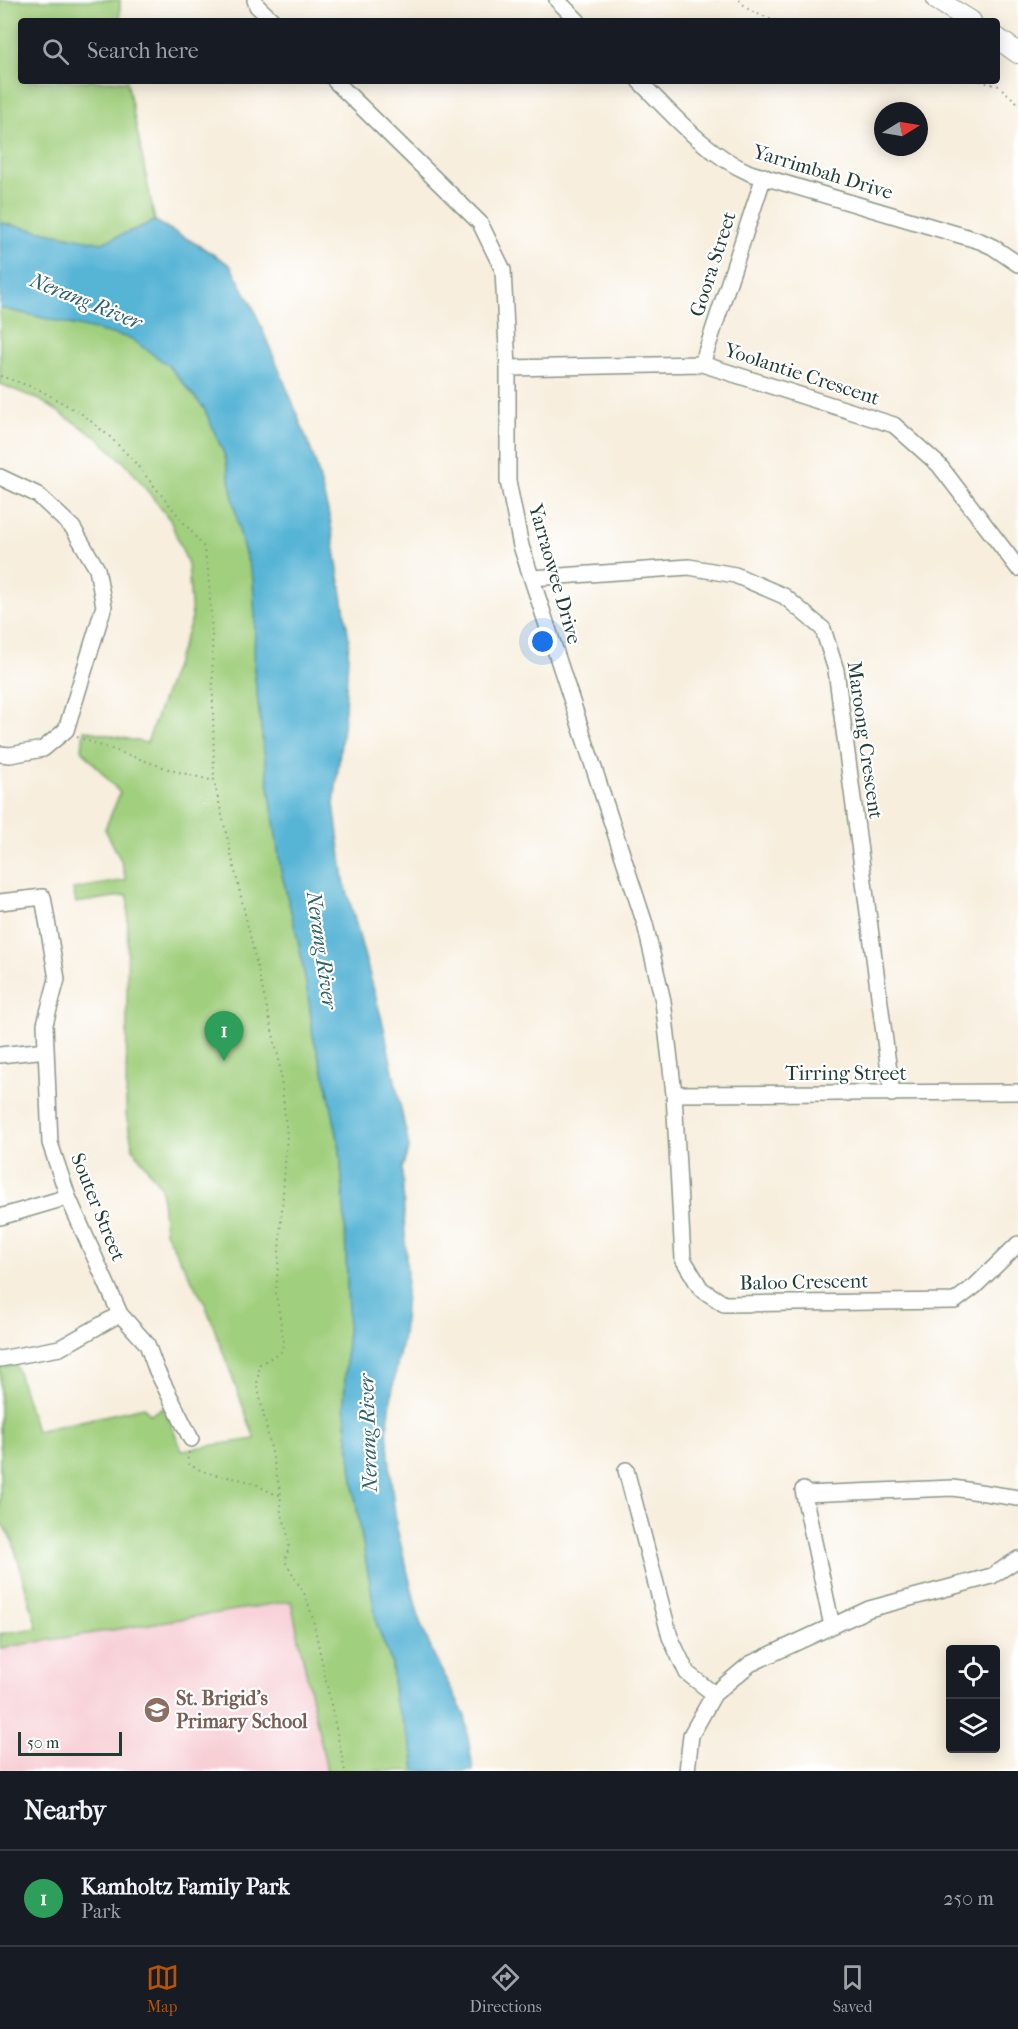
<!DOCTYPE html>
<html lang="en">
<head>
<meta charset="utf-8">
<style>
	:root { --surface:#171b24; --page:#20242c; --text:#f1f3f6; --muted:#9ea1a6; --line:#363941; --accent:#b45309 }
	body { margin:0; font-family:"IM FELL French Canon",serif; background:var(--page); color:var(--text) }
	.controls { position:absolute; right:18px; bottom:18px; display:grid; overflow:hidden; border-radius:6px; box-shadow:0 3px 15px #0003 }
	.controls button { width:54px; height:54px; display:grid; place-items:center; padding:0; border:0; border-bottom:2px solid var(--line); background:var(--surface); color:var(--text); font:30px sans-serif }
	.compass { position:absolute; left:874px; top:102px; width:54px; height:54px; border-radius:50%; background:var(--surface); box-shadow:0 3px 15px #0003; rotate:79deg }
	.scale { position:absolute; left:18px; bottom:15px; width:104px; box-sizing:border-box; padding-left:6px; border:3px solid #1f3d34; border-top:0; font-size:16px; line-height:21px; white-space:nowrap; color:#1f3d34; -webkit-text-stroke:4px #fff; paint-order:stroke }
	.you { position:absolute; left:543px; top:642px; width:21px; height:21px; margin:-15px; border:4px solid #fff; border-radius:50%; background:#1a73e8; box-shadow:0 0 0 9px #1a73e833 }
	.badge { display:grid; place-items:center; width:39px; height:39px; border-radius:50%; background:var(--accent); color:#fff; font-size:20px; font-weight:700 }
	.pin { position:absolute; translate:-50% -50px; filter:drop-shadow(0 2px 3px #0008) }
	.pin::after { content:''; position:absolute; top:32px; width:21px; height:18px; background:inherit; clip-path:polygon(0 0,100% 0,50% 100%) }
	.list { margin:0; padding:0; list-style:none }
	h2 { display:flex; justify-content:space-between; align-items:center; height:78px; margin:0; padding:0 24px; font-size:26px }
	h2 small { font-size:20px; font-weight:400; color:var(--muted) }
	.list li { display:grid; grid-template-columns:39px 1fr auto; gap:18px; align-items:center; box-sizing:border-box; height:96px; padding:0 24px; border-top:2px solid var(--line) }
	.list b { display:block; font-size:22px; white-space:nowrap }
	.list p { margin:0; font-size:20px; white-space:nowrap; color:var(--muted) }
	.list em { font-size:20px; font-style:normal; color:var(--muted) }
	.icon { flex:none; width:33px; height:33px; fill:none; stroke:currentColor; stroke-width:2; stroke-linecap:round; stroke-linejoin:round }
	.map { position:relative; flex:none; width:1018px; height:1771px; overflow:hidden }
	.search { position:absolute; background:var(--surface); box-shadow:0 3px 15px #0003; left:18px; right:18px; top:18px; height:66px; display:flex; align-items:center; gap:15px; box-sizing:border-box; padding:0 21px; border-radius:6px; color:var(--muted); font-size:22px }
	.sheet { height:174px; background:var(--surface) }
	nav { display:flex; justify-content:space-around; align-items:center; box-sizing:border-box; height:84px; border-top:2px solid var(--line); background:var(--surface); font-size:16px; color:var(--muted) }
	nav a { display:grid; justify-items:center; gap:3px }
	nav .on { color:var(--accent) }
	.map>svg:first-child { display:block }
</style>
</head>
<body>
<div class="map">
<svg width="1018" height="1771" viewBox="0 0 1018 1771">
	<rect width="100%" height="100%" fill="#fff"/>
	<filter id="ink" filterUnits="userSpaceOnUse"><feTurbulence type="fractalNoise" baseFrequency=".0167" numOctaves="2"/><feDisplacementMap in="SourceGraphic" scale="12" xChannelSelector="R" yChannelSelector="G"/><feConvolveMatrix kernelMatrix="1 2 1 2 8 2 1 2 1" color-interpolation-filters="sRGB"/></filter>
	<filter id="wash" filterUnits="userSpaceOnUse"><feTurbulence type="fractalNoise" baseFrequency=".008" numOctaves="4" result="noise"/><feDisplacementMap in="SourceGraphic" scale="24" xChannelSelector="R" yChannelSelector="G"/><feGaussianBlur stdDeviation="1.35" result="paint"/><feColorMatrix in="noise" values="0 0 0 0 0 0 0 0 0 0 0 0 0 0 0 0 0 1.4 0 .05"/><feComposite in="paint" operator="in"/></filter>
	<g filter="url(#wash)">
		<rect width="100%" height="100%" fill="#f7eedd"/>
		<path fill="#f7cfd5" d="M291,1601L327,1771H0V1648Z"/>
		<path fill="#a0cf7d" stroke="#608658" stroke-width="1.5" d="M0,0H120V21H21V81H127L155,221L102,243L0,223Z
			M0,308L130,338L168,365L204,408L225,456L241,540L253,578L255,619L254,670L263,744L281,871L299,944L309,1001L313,1036L327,1085L340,1149L345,1221L348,1312L344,1405L355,1497L377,1625L392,1664L394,1700L404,1724L413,1754L415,1771H327L291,1601L0,1648V1634L37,1628L13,1542L0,1520V1367L16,1365L36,1431L144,1407L150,1414L164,1408L182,1450L255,1439L206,1306L165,1232L161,1187L133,1149L126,1114L128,895L76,903L73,889L126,880L121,861L105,829L120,793L82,750L84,730L147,743L192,619L188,564L170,520L129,467L97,437L40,400L0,384Z"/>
		<path fill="#57b4d5" stroke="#3b7884" stroke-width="1.5" d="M155,221L200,246L230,265L253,307L292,401L315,461L330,519L349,639L345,709L334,804L344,880L383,1024L409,1147L402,1169L407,1279L403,1336L393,1386L387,1431L392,1490L397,1529L420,1622L434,1656L465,1716L473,1771H415L413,1754L404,1724L394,1700L392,1664L377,1625L355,1497L344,1405L348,1312L345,1221L340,1149L327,1085L313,1036L309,1001L299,944L281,871L263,744L254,670L255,619L253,578L241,540L225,456L204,408L168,365L130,338L0,308V223L102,243Z"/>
	</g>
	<g filter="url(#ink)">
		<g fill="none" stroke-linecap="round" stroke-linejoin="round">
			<defs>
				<path id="minor" d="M255,0L257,6L273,21
					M557,0L578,21
					M335,81L480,223L503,270L508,368V481L521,546L645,924L663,1001L674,1094L683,1259L701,1289L724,1304L955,1301L975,1286L1018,1244
					M639,81C673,115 705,153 750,173L980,241L993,247L1018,264
					M702,364L764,176
					M508,368L702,364L894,425L939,465L1018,568
					M0,477L38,495L73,528L97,569L104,606L66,730L43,749L10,755L0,754
					M532,578L689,567L735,575L784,596L823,629L836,670L892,1094
					M0,902L43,897L57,979L45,1024L50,1143L68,1197L120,1314L147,1344L156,1369L191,1439
					M0,1055L46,1050
					M674,1094L1018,1092
					M0,1217L68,1197
					M0,1359L60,1348L120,1314
					M626,1470L670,1637L687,1673L714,1694
					M803,1490L832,1626
					M804,1494L953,1488L1018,1498
					M687,1771L691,1735L714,1694L750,1664L869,1609L992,1576L1018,1559"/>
				<path id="major" d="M937,0L971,21
					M997,38L1018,53"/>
			</defs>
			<use href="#minor" stroke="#8b9688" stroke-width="18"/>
			<use href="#major" stroke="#8b9688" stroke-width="22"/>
			<path stroke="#8b9688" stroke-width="2" stroke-dasharray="1.5 4.5" stroke-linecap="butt" d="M739,0L750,11L777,21
				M980,81L999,86L1018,103
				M0,376L38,389L82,414L109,436L132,459L203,546L208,568L212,631L214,781L279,1060L287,1136L276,1294L284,1343L281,1352L260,1364L257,1384L281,1495L280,1509L287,1530L289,1547L285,1561L305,1595L312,1615L345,1771
				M77,737L171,770L214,781
				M189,1452L187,1462C205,1478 234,1475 255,1484C264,1488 270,1494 281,1495"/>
			<use href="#minor" stroke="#fff" stroke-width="15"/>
			<use href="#major" stroke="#fff" stroke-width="20"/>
		</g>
	</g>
	<defs>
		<symbol id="school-disc" viewBox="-11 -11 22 22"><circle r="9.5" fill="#8d6e63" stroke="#fff"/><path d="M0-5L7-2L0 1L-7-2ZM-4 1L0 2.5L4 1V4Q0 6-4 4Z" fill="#fff"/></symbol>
	</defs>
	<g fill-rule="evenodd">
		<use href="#school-disc" x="142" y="1695" width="30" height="30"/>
	</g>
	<g text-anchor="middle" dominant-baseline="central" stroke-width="4.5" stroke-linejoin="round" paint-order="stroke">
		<g font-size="20" fill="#1f3d34" stroke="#fff">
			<text transform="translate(823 172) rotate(17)">Yarrimbah Drive</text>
			<text transform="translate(713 264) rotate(-72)">Goora Street</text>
			<text transform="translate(802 374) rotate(18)">Yoolantie Crescent</text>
			<text transform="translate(555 574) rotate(74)">Yarraowee Drive</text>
			<text transform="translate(865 740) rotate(82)">Maroong Crescent</text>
			<text x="846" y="1073">Tirring Street</text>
			<text transform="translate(98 1207) rotate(68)">Souter Street</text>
			<text transform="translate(804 1282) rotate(-1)">Baloo Crescent</text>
		</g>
		<g font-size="20" font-weight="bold" fill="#785e54" stroke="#fff" text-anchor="start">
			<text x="176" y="1698">St. Brigid's<tspan x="176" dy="23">Primary School</tspan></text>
		</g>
		<g font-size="21" font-style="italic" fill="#306164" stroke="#fff">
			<text transform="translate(86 301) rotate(22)">Nerang River</text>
			<text transform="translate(322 950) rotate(82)">Nerang River</text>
			<text transform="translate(368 1433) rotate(-92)">Nerang River</text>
		</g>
	</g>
</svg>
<div class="controls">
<button><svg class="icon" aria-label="locate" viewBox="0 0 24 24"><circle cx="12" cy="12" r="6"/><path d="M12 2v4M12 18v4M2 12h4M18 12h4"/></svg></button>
<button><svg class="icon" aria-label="layers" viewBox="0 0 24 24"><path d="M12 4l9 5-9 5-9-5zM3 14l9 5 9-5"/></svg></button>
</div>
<svg class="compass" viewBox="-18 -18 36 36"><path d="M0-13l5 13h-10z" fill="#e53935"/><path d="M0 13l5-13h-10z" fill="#9ea1a6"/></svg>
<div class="scale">50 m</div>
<div class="you"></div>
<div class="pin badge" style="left:224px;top:1061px;background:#2e9e5b">1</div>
<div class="search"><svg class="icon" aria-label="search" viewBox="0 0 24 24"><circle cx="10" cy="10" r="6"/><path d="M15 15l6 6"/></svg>Search here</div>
</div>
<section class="sheet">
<h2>Nearby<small></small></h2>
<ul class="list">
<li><span class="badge" style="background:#2e9e5b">1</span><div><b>Kamholtz Family Park</b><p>Park</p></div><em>250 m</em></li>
</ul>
</section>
<nav>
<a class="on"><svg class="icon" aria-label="map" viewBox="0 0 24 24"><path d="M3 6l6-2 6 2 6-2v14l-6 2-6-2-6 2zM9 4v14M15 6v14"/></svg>Map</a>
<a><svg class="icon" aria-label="directions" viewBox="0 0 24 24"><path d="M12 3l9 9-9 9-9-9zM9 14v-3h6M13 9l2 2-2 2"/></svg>Directions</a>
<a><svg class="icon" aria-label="saved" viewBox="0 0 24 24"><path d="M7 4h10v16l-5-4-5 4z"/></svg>Saved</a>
</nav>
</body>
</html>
